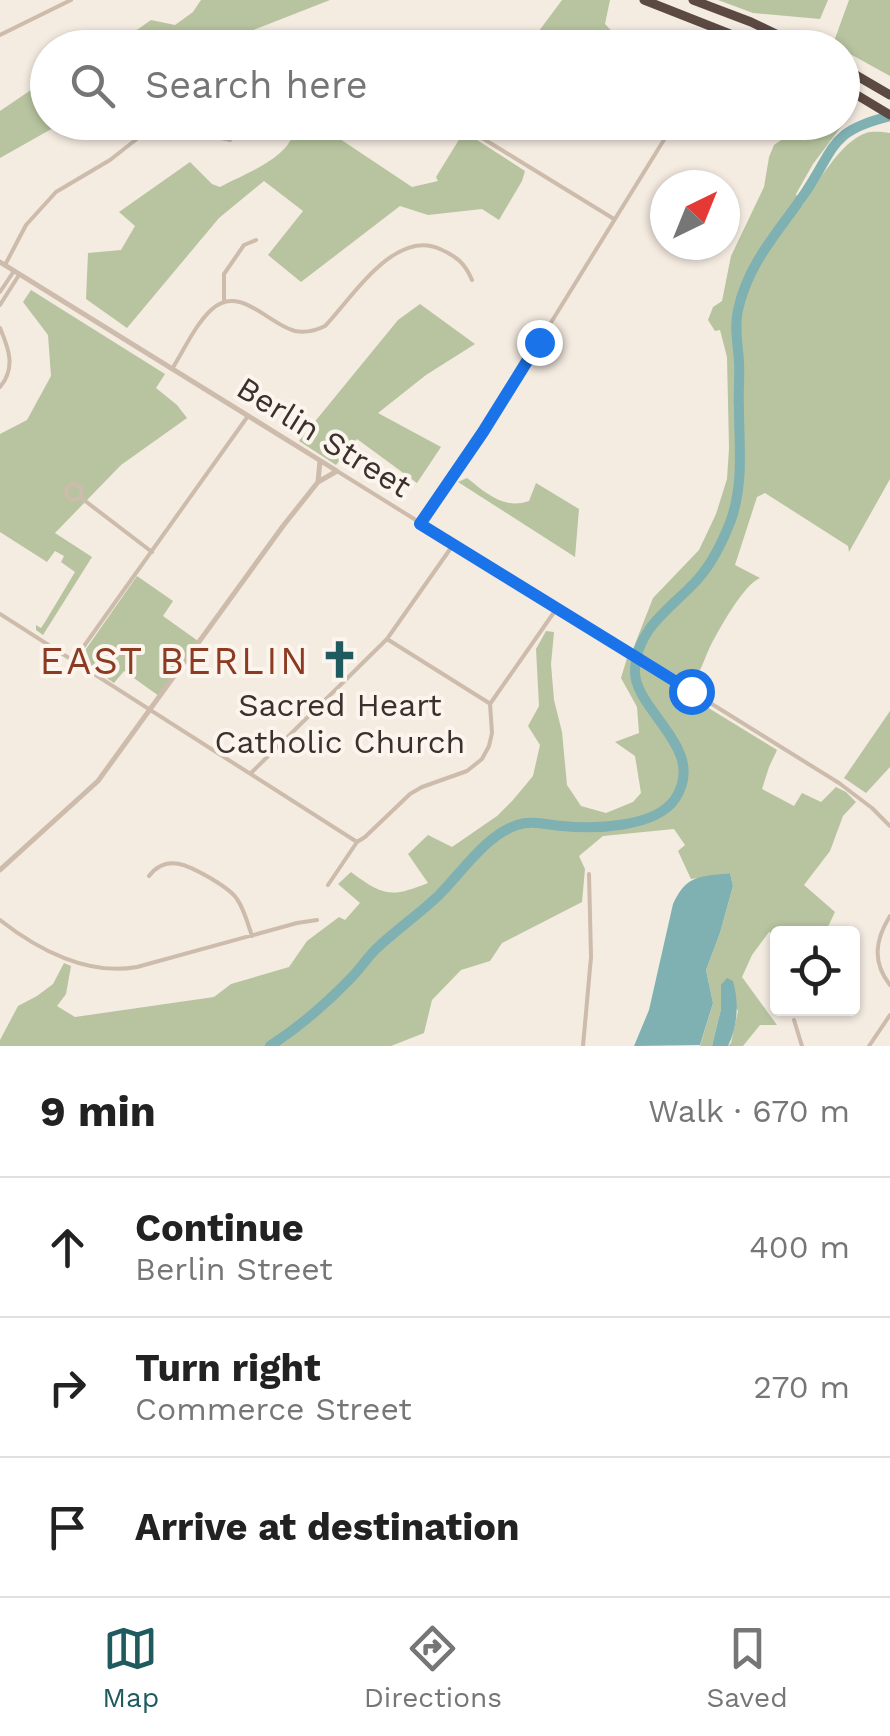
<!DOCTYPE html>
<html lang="en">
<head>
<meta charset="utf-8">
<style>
	:root { --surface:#fff; --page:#f2f2f2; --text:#222; --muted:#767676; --line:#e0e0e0; --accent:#1f5a5e }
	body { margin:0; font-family:"Work Sans",sans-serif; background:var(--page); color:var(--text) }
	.controls { position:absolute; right:30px; bottom:30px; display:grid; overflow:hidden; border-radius:10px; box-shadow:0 2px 8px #0004 }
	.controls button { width:90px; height:90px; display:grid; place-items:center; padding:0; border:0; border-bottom:2px solid var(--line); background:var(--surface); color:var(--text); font:50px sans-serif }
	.compass { position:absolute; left:650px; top:170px; width:90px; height:90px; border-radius:50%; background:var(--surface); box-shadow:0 2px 8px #0004; rotate:43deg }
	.stop { position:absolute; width:30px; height:30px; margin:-22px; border:8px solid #1a73e8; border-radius:50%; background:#fff }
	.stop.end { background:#1a73e8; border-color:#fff; box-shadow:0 2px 10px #0008 }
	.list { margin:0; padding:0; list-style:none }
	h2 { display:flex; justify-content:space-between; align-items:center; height:130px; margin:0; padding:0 40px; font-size:42px }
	h2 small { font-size:32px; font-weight:400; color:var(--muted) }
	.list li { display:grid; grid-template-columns:65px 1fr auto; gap:30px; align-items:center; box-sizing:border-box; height:140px; padding:0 40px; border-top:2px solid var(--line) }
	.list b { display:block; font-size:38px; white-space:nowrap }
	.list p { margin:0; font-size:32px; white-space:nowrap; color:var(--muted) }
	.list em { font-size:32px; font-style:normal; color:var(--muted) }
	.icon { flex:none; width:55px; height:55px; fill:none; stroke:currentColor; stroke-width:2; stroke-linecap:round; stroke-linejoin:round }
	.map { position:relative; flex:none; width:890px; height:1046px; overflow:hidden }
	.search { position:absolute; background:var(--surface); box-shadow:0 2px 8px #0004; left:30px; right:30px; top:30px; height:110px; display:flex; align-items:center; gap:25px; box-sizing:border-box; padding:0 35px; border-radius:55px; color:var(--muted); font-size:38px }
	.sheet { height:550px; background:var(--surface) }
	nav { display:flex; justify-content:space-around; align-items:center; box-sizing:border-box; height:140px; border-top:2px solid var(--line); background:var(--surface); font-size:28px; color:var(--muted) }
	nav a { display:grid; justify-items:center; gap:5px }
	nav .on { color:var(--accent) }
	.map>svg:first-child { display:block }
</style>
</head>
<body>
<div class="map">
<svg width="890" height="1046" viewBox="0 0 890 1046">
	<rect width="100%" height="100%" fill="#f4ebe1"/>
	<path fill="#b8c4a0" d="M201,0H330L210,47H90L134,32L151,20L175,25L193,12Z
		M562,0H610L605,24L627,47H527Z
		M718,0H828L820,19L753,13Z
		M849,0H890V76L843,50L842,48L833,44Z
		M47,79L48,122L62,123L0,158V111Z
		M843,100L852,108L844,123L813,164L796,194L802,206C817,184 840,142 866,133C874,131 881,132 890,133V479L849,552L848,546L765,493L757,497L735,565L760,578C743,585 718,631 709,649C703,662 701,673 690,683L633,649L653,598L699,550L716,514L727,479L729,448L727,357L720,330L715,331L708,320L713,307L722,301L731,256L764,187L769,157L774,145L787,136L796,139L798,123L842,122Z
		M276,123H316L412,187L438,181L436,177L460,138L464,140L471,136L525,171L522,181L499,220L482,209L428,215L400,206L301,282L268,255L303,211L264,181L219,218L127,328L86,299L88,253L121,250L135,226L119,212L190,162L212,184L220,187C245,173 287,160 295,130Z
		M31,290L165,374L156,388L177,405L187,418L121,465L55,533L92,557L43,635L36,630V625L41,628L45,622L75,572L61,562L64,556L55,551L47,562L0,532V434L27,420L51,376L48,335L23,302Z
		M420,304L475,344L426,375L378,413L441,447L417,483L357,439L336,465L299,441L398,320Z
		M467,478C486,493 504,510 529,501L536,483L579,509L575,557L458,482Z
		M137,576L173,601L163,616L198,641L159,696L124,671L114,683L79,659Z
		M546,631L554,632L551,664L554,700L562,732L567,785L581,806L606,813L633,802L641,793L635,756L615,742L639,733L637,707L621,678L627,658L777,750L769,767L762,789L794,806L802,793L821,802L836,787L846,792L856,802L843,816L830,851L804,885L835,912L825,933L778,934L777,937L769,932L752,955L742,977L777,1025H760L743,1046H728L731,1043L738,1011L721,986V1009L712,1046H700L713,1003L706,970L720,933L733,886L730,873L691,879L678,851L685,845L674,829L603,836L579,856L585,869L582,902L502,943L490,961L461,970L432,1000L424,1033L391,1046H0V1040L18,1006L37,996L53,984L64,963L71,966L66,994L57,1006L75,1017L214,997L231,984L289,967L307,941L339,917L345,920L360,903L338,884L351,872C383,896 391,898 428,883L408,854L428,835L452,847L497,816L513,800L533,776L540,745L528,726L539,706L536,649Z
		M890,711V767L866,793L844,778Z"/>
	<path fill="#7fb0b2" d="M730,873L733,886L720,933L706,970L713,1003L700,1045L634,1046L649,1010L673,904C687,874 700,877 730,873Z
		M727,978L733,981C739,1002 738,1026 728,1046H712L721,1009V985Z"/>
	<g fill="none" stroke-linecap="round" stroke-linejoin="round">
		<path stroke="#7fb0b2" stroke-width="10" d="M270,1046C299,1027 327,1003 351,978C360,969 367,958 376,949C396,930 419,914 439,895C462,872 485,836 517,825C532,820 547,825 562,826C594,829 655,828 675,799C709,748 632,710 635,669C637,627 673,607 698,579C713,562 723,541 731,520C744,483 739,445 739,408C738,392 740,377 739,362C738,344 734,328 738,310C748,263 779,231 805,193C836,147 829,131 890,116"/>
		<path stroke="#cdbbac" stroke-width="4" d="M0,35L71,0
			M195,122L217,137L230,140L237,131L235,122
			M456,122L614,219
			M5,265L26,225L56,192L110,160L138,138L164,122
			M0,292L14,271
			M224,302V274L244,245L256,240
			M0,305L19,275
			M0,328C9,349 16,368 0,387
			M172,369C184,350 195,325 211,310C239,283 268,324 295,331C306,333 315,331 325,326C352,298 395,228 440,249C456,256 465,263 472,280
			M337,471L839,783L872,808L890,826
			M66 492a8 8 0 1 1 16 0a8 8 0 1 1-16 0Z
			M80,497L152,552
			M420,524L482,434L675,122
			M0,614L357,842
			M387,639L489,703
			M74,660L248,416
			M251,773L387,639L453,545
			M149,876C167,852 191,867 212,879C221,885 231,890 237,899C244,909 248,924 252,936
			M328,885L357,842L365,837L410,794L422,787L467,771L482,759L489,746L492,733L490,704L557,608
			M890,916C875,940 872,962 890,985
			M0,920C38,950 88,976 137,967L297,923L317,920
			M794,1020L802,1046
			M583,1046L591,957L589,874
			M869,1046L890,1015"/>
		<path stroke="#cdbbac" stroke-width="5" d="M0,262L337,471L318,482L283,526L98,781L0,870
			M318,482L320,461"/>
		<path stroke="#5c4a42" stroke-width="9" d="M644,0L766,48
			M693,0L751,22L805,48
			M842,67L890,95
			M842,86L890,115"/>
	</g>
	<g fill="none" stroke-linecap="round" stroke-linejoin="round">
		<path stroke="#1a73e8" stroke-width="12" d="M539,342L483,432L420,524L691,691"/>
	</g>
	<defs>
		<symbol id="church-bare" viewBox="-9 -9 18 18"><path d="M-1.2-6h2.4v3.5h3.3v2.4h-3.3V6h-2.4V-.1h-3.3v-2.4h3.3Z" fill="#1f5a5e" stroke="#fbf5ee" stroke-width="2.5" paint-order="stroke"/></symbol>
	</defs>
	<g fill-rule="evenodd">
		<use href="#church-bare" x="312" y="632" width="55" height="55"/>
	</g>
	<g text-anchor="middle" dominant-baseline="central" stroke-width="8" stroke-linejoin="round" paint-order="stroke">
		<g font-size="32" fill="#3b302b" stroke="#fbf5ee">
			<text transform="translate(324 437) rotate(32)">Berlin Street</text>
		</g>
		<g font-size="32" fill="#3b302b" stroke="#fbf5ee">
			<text x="340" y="705">Sacred Heart<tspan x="340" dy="37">Catholic Church</tspan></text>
		</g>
		<g font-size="38" letter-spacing="2.5" fill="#8c3b22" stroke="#fbf5ee">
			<text x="175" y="661">EAST BERLIN</text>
		</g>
	</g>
</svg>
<div class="controls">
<button><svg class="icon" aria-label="locate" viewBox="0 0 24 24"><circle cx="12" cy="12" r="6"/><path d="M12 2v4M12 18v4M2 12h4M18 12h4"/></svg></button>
</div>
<svg class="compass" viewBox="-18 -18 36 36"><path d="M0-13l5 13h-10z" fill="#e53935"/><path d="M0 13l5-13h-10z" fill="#767676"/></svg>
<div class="stop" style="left:691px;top:691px"></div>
<div class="stop end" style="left:539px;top:342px"></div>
<div class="search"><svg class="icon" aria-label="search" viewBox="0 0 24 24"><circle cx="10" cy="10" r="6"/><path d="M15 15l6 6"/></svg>Search here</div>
</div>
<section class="sheet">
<h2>9 min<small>Walk · 670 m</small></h2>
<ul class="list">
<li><svg class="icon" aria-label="ahead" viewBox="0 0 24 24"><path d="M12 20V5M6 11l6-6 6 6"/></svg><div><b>Continue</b><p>Berlin Street</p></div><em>400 m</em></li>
<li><svg class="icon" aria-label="right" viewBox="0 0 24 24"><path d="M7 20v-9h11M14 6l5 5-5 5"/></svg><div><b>Turn right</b><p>Commerce Street</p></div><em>270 m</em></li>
<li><svg class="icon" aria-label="arrive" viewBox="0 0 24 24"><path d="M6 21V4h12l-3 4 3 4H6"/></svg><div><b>Arrive at destination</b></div></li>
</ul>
</section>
<nav>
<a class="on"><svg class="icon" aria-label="map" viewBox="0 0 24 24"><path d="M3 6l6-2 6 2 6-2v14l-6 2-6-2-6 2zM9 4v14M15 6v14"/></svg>Map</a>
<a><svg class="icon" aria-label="directions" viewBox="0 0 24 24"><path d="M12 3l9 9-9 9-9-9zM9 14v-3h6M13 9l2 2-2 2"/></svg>Directions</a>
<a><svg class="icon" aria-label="saved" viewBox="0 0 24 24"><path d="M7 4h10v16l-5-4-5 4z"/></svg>Saved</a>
</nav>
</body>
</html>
